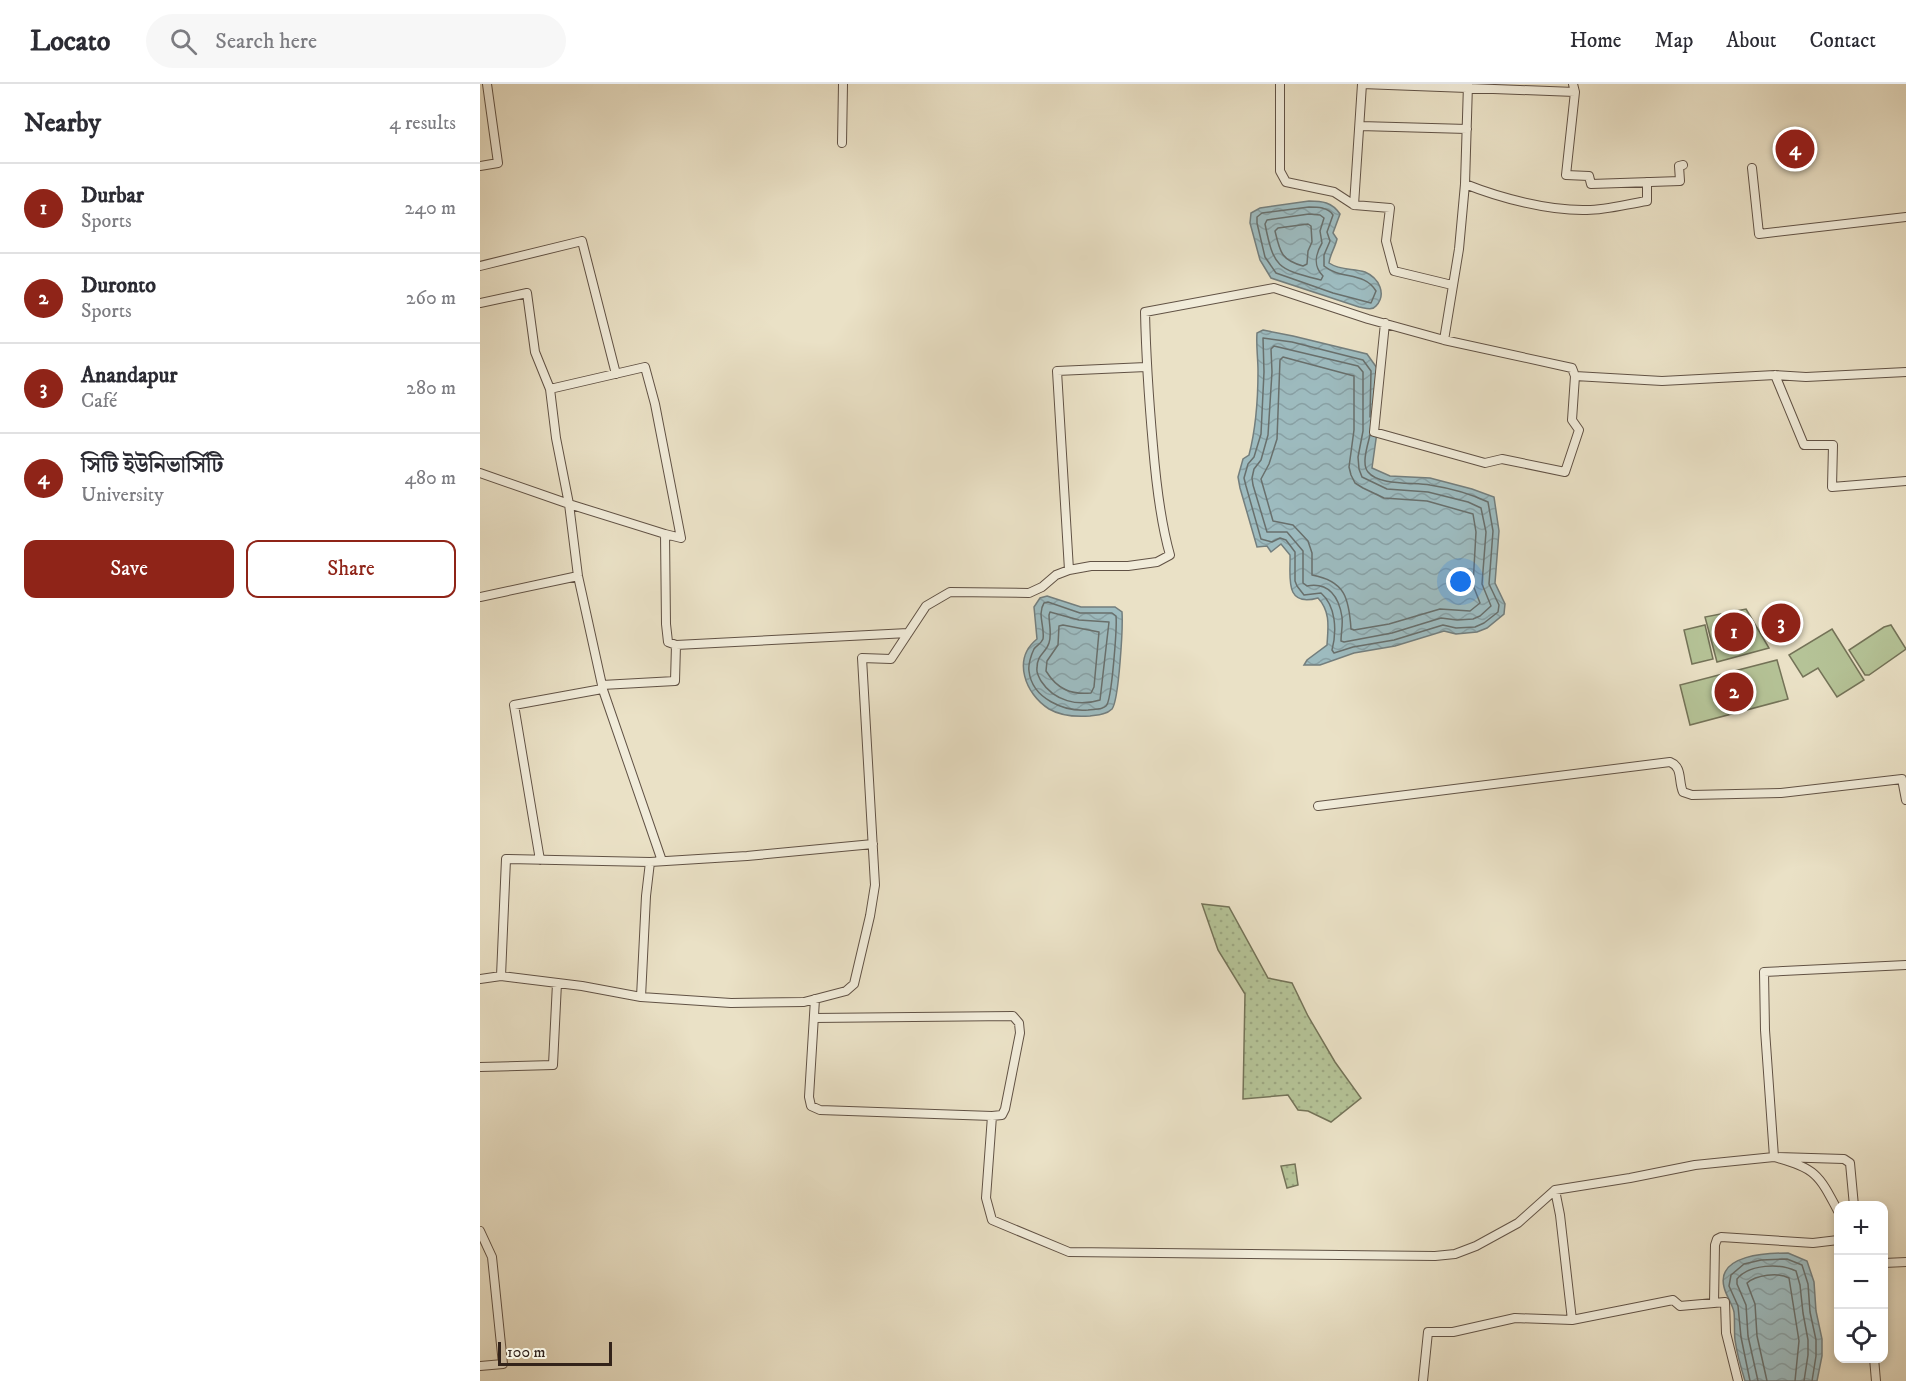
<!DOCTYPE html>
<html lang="en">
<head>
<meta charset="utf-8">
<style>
	:root { --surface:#fff; --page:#f7f7f7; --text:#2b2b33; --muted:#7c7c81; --line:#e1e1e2; --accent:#8f2418 }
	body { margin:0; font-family:"IM FELL DW Pica","Noto Serif Bengali",serif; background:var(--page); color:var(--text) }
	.controls { position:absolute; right:18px; bottom:18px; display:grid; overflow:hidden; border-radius:12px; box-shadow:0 3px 9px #0003 }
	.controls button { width:54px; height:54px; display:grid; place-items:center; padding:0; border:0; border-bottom:2px solid var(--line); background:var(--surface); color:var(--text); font:30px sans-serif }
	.scale { position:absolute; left:18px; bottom:15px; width:114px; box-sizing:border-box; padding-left:6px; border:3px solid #33231a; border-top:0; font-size:16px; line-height:21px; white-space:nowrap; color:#33231a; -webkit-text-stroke:4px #f1ecda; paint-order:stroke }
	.you { position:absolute; left:981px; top:498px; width:21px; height:21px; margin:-15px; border:4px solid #fff; border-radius:50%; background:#1a73e8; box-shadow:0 0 0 9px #1a73e833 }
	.badge { display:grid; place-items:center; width:39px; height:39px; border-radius:50%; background:var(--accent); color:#fff; font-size:20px; font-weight:700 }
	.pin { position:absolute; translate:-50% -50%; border:3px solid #fff; box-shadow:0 2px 6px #0006 }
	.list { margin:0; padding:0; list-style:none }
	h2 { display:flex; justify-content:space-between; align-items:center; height:78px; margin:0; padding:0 24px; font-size:26px }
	h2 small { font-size:20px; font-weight:400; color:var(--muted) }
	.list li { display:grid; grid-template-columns:39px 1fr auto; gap:18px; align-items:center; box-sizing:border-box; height:90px; padding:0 24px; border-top:2px solid var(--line) }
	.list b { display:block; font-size:22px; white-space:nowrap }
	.list p { margin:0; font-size:20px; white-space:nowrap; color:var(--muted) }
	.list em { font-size:20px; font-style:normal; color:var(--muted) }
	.actions { display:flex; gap:12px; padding:18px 24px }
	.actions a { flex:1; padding:14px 0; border:2px solid var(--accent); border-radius:12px; text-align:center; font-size:21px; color:var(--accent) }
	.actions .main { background:var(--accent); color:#fff }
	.icon { flex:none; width:33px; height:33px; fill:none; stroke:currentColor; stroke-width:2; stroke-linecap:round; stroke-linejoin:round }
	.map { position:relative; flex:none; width:1426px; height:1297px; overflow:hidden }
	header { display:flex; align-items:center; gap:36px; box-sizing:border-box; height:84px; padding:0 30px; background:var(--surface); border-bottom:2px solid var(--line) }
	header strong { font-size:28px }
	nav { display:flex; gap:33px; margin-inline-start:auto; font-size:21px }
	.search { width:420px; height:54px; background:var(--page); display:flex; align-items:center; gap:15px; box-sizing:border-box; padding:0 21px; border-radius:33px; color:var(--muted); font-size:22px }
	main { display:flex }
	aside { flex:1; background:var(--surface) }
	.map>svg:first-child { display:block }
</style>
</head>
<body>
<header>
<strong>Locato</strong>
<div class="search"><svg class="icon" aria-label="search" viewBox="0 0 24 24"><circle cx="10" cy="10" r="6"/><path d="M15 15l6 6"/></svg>Search here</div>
<nav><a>Home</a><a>Map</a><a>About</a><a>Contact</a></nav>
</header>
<main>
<aside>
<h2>Nearby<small>4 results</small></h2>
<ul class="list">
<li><span class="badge">1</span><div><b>Durbar</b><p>Sports</p></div><em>240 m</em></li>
<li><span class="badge">2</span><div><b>Duronto</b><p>Sports</p></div><em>260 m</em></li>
<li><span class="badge">3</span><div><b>Anandapur</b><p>Café</p></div><em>280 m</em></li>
<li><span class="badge">4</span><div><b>সিটি ইউনিভার্সিটি</b><p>University</p></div><em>480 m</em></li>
</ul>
<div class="actions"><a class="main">Save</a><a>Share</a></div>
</aside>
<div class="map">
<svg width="1426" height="1297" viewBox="0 0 1426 1297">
	<defs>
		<pattern id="grass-dots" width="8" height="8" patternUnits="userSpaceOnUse" patternTransform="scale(1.5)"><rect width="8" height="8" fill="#b5c397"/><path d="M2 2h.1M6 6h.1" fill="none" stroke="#9ca782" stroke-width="1.8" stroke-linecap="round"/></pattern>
		<pattern id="water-waves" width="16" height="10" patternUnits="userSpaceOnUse" patternTransform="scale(1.5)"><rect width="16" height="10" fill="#9dbbbf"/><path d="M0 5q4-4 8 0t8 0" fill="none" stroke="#88a0a4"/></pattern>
	</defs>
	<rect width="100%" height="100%" fill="#eae1c6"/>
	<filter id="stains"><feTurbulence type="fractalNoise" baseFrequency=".00333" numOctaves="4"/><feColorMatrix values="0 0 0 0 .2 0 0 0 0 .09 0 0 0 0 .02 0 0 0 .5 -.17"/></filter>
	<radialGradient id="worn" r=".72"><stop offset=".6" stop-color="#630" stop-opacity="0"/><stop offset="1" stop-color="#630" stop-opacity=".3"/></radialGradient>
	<path fill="url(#grass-dots)" stroke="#747358" stroke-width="1.5" d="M722,820L749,823L788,894L812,899L828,932L855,978L881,1014L851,1038L828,1027L818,1026L808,1011L763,1015L765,910L738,866Z
		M815,1080L818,1101L807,1104L801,1082Z"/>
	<path fill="#b5c397" stroke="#747358" stroke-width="1.5" d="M1266,525L1289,564L1237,578L1225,533Z
		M1225,541L1233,575L1212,580L1204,546Z
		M1411,541L1426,565L1389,591H1385L1369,566L1404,543Z
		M1352,545L1384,596L1357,613L1338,584L1323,593L1309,571Z
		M1297,576L1308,615L1210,641L1200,601Z"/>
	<path fill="url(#water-waves)" stroke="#737e7d" stroke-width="1.5" d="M829,117C842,117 852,118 860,130L853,149L857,155C855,164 850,170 849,179C861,187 873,184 885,188C899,194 907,210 896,222C892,227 885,224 879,223L791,194L780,176L770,139L771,129L780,124Z
		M783,246L813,252L887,270L897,284V348L892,384L910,392L950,394L992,405L1014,413L1019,447L1015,499L1025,520L1024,530L1007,544L997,548L976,550L964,547L915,562L874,569L840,581H824L827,576L847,561C848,544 851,528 838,514C803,524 811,491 810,471L801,460L791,468L787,462L777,463L760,404L758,393L763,375L769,371C776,344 778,315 778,287C778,274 776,262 777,249Z
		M567,512L601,523H635L642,528C643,543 639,616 632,625C626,631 617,631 610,632C597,633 581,632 569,625C545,610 532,575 557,555L554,523L560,514Z
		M1308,1169L1327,1177L1334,1198L1336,1227L1342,1255V1272L1337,1297H1265C1261,1284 1257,1270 1255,1256C1254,1247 1255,1238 1254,1228C1252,1219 1246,1212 1244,1203C1236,1170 1289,1169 1308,1169Z"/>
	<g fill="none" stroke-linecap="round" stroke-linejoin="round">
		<path stroke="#686f6c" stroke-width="1.5" d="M829,123C837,123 848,123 853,131L847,148L850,157L844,171V182C861,196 884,187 896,207L891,219L853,209L796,189L785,173L777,139V133L782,129Z
			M829,130L840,131L844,134L840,147L842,159C835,171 833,182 843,192L841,196C798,185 794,185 785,140L787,136Z
			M828,140L831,142L832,158L828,167L827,180L823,182C801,176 800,168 795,147L798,144Z
			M794,262L878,282L883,288V347L878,373L879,385L882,393L907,405L948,408L988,418L1001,424L1006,448L1002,500L1011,522L1000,532L993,535L977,536L961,534L912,549L864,558L861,557C861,549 863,541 862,533C859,513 849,498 827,502L823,499V467L807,448H787L773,401L772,394L774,385L781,376L788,351L792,288L791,265Z
			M803,273L874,292V346L869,383L871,391L875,399L883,404L904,414L947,417L993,430L996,448L993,501L1000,519L990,527L960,525L909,540L874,546L871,545C869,514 865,497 832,491V469L828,457L813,441L793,437L781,395L789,380L797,355L800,276Z
			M890,351C888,360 881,380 888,388C899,402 934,398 950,401C969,404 991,410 1008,418L1013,447L1009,500L1019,521L1018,528L1004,539L995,543L976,544L963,541L914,556L873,563L854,569L852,566C857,547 856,522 841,509L824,511L817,502L815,497V468L806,456L800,454L792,458L781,455L766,402L764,394L768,380L774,373L781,350L784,288L783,254L812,258L883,276L891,287L890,333
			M568,518L600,529H632L636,532C637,542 632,617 626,622C622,626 614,625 608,626C585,628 552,615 549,587C548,581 551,571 554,565C557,561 561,560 563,555C565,543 557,530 564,519Z
			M570,528L599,536L629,538L620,616C598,623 574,617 561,597C559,593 556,589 557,584C557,570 566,569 569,559C572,550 569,540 569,531Z
			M583,541L619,548L614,603L611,609C591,611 577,605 566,587L567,577L578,561L579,542Z
			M1270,1297L1261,1253L1258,1222L1249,1202L1251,1191L1264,1180L1281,1176L1307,1175L1322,1181L1328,1200L1330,1228L1336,1256V1272L1332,1297
			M1278,1297L1268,1252L1266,1221L1257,1200V1195C1269,1180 1300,1179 1316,1187L1320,1201L1323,1229L1328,1256V1271L1324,1297
			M1287,1297L1277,1252L1275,1220L1267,1199C1276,1191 1298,1188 1309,1194L1319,1257L1315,1297"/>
		<defs>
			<path id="minor" d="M800,0V87L806,98L854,108L874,121
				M882,0L874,121L910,124L906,157L914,187L972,201
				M882,0L1095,8
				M1093,0L1095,8L1086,91L1109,92L1111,100L1200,97L1199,82L1203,81
				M880,42L987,45
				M362,59L363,0
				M0,82L18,79L7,0
				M1272,84L1279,150L1426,133
				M985,100C1020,114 1069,127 1107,126C1127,126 1147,120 1167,117V98
				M0,182L102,157L136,290
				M0,219L47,209L55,268L70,305L76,354L89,420L185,450L186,540L188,558L196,561L428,549
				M905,239L894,348L1005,379L1022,375L1085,388L1099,346L1092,336L1095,292
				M964,256L979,165L985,100L988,0
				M1295,291L1324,361H1353L1352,403L1426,397
				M70,305L165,283L175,320L201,454L185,450
				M0,389L89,420L98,492L122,601L195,597L196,561
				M589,486L577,287L666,283
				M0,513L98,492
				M122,603L182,777
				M838,722L1190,678C1203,683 1198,697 1203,708L1212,711L1301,709L1422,695L1426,716
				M60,776L34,621L122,605
				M170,778L267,772L393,760
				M0,895L21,892
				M161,913L166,812L170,778L26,775L21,892L102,902L161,913L251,919L324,918L366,907L374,900L390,832L395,801L382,574L411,575L446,522L470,508L549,509L562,503L576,491L589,486L611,482H648L677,478L690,471C680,436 676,398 673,362C669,317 666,273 665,228L794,204L888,235L964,256L1092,284L1095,292L1182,297L1295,291L1326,293L1426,288
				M335,915L329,1013L331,1022L340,1026L512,1032L506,1114L512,1136L589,1168L955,1172L975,1170L996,1162L1038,1139L1075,1106L1150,1094L1215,1081L1294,1073L1364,1075L1370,1079L1374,1122
				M334,934L533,932L539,939L540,949L525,1025L522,1031L512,1032
				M0,983L73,981L77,899
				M1075,1106L1080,1131L1092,1236L1193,1216L1200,1222L1245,1218L1246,1249L1258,1297
				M1358,1127C1338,1089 1336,1085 1294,1073L1285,946L1284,888L1426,881
				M0,1147L12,1173L23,1280L0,1282
				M1404,1179L1426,1178
				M1234,1219L1235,1161L1237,1155L1241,1153L1333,1159L1358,1156
				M1394,1274L1396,1297
				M943,1297L948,1248H973L1035,1234L1092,1236"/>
		</defs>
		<use href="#minor" stroke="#615245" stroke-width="10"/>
		<use href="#minor" stroke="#f1ecda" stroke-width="8"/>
	</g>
	<rect width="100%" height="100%" filter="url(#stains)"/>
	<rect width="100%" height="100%" fill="url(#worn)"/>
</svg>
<div class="controls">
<button>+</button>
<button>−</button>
<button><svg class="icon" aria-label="locate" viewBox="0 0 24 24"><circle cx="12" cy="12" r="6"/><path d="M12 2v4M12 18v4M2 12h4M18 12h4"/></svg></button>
</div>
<div class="scale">100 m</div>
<div class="you"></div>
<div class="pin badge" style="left:1254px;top:548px">1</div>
<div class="pin badge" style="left:1254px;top:608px">2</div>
<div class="pin badge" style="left:1301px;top:539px">3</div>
<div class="pin badge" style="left:1315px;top:65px">4</div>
</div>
</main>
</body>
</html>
